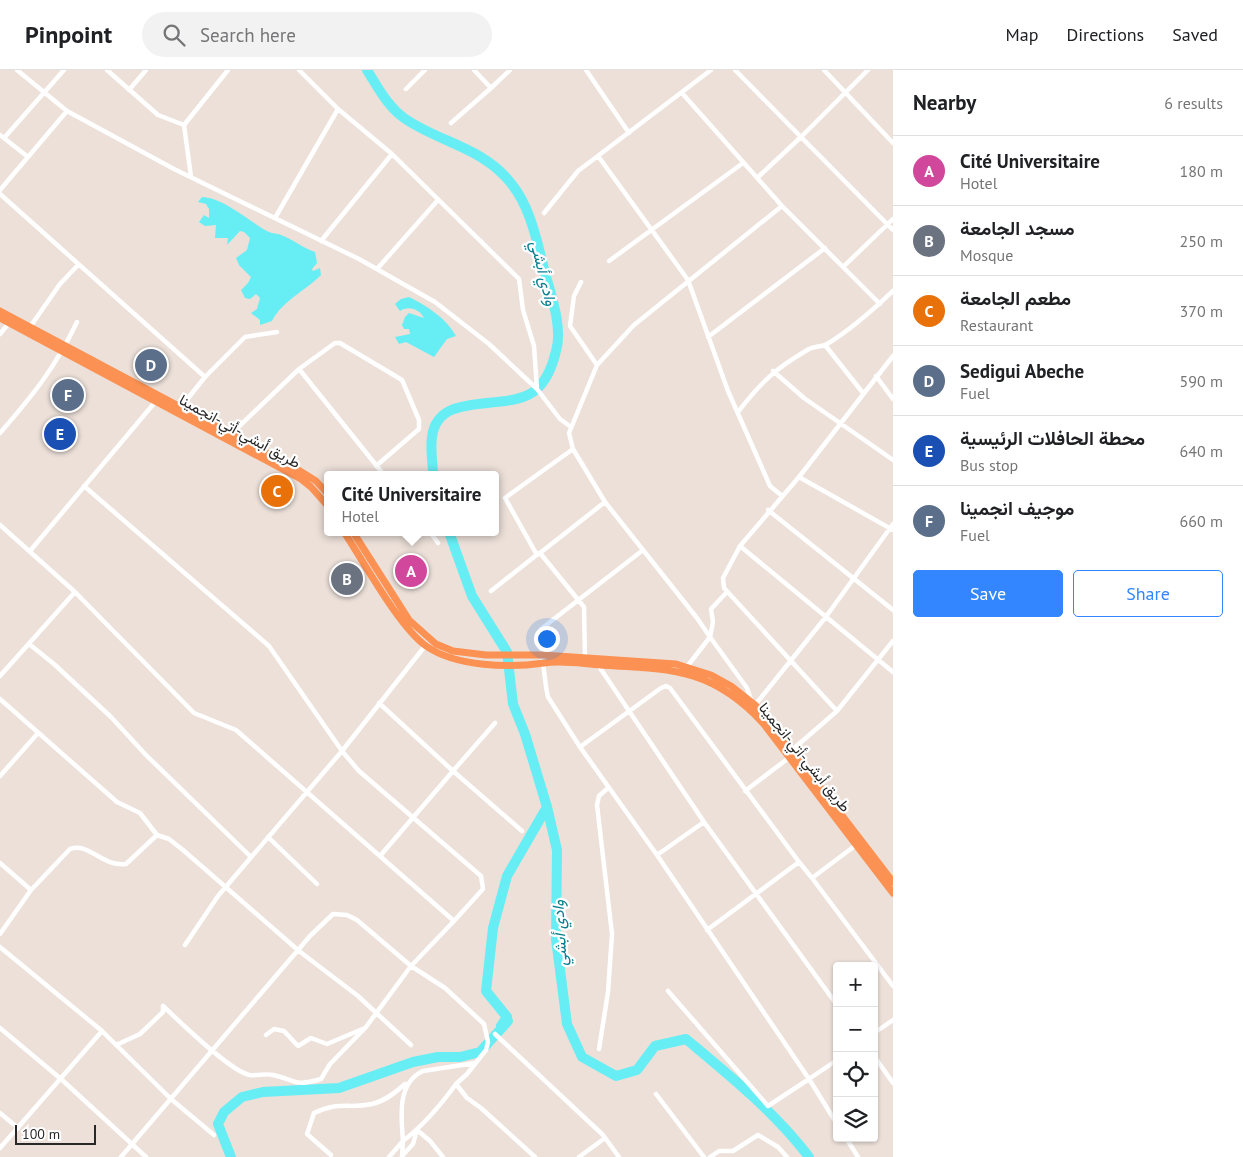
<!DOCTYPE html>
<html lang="en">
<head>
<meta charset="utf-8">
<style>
	:root { --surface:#fff; --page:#f2f2f2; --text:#202124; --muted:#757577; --line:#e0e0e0; --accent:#3386ff }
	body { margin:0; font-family:"PT Sans",Vazirmatn,sans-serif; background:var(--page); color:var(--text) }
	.controls { position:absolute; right:15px; bottom:15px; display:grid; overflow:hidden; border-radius:5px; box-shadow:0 1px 4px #0004 }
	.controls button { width:45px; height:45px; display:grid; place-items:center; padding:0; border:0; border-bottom:1px solid var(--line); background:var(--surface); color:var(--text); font:25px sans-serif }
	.scale { position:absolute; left:15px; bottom:12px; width:81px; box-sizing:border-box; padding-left:5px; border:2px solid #282828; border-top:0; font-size:14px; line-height:18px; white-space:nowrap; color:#282828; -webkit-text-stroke:4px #fff; paint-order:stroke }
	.you { position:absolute; left:546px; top:568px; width:18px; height:18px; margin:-12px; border:4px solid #fff; border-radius:50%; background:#1a73e8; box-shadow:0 0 0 8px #1a73e833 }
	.badge { display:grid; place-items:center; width:32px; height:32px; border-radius:50%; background:var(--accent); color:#fff; font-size:16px; font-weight:700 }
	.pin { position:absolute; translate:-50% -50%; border:2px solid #fff; box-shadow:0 1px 5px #0006 }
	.popup { position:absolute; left:324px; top:401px; width:175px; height:65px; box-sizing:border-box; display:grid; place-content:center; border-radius:5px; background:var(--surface); filter:drop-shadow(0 1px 4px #0005); font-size:16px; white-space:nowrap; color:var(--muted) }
	.popup b { font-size:19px; color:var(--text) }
	.popup::after { content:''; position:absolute; left:50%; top:100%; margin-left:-10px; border:10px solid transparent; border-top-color:var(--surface) }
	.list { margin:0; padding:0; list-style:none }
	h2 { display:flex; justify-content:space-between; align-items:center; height:65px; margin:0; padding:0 20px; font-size:21px }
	h2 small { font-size:16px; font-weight:400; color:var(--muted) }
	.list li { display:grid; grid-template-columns:32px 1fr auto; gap:15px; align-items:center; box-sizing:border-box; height:70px; padding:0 20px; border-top:1px solid var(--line) }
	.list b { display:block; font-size:19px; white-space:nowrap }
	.list p { margin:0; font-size:16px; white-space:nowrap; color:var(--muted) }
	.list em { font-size:16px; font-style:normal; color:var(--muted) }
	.actions { display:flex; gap:10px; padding:15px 20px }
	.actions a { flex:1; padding:11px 0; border:1px solid var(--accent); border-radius:5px; text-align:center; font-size:18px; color:var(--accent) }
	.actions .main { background:var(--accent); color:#fff }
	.icon { flex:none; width:28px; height:28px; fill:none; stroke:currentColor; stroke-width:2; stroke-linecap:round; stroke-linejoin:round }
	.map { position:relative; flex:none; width:893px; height:1087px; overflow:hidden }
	header { display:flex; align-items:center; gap:30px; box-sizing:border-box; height:70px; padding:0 25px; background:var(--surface); border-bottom:1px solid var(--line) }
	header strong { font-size:24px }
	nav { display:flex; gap:28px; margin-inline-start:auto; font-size:18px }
	.search { width:350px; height:45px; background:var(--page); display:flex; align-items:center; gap:12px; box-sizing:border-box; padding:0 18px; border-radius:28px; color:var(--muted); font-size:19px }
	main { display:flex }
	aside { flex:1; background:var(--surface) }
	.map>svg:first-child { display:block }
</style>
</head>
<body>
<header>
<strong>Pinpoint</strong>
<div class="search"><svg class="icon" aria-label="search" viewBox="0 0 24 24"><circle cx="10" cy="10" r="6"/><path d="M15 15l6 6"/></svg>Search here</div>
<nav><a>Map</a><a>Directions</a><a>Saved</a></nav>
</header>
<main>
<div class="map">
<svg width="893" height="1087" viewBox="0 0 893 1087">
	<rect width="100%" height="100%" fill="#ece0d9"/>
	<path fill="#66eef4" d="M202,127C225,128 249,152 269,162C273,164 277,163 281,165C292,169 303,178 315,182L317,193L312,199L313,201L320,198L321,205C305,221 282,231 272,251L260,255V250L251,243L257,239L260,228L256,224L250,229L245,228L241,220L248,213L251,207L239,195L236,188L247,180L250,168L244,162L240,161L227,175L228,168H215L216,155L205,156L199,152L204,145L209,148V139L206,134L198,132Z
		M409,227C427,236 446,248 456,266L447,269L434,287L406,272L399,274L395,267L410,264L409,259H404L402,255L405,247L409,243L424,248C420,239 408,235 400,241L395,234L401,229Z"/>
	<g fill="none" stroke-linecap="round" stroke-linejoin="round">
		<path stroke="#66eef4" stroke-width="10" d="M367,0C377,16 388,37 404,48C438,72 482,77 510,112C531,137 537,172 545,203C551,225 563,258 556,281C553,294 548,308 538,318C512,345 438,317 432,367C430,379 433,393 433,405
			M449,462L472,526L507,582L513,634L525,664L547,737L557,780L556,869L567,954L582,987L616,1006L637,1000L655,976L686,969C729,1005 775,1042 809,1087
			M501,956L507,947L486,921L493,858L507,806L547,737
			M231,1087L218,1054L224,1042L242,1027L263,1022L339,1018L413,992L438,987H460L480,982L508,951"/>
		<path stroke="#fff" stroke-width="4.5" d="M17,0L67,41L174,99L359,189L435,232L489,274L537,319L560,349L571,357
			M107,0L158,45L184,55
			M146,0L129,20L146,0
			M299,0L338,39L392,84L519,209L523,240L534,276L537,319
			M474,0L491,18L510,0
			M586,0L629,63
			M735,0L801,67L757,108
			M824,0L893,73
			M868,0L801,67L893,160
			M406,19L425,0
			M682,23L782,136L843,197
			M451,53L491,18
			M0,65L28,87
			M4,68L64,0
			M598,86L688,210L728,321L770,416L781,425
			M191,107L184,55L228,0
			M0,120L67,41
			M0,124L205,307
			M544,143L578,101L711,0
			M275,148L338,39
			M321,171L392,84
			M609,191L743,93
			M377,199L438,130
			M581,212L574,226L570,256L597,295
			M880,234L843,197L893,149
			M30,257L60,214L78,195
			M0,264L9,253
			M708,267L825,178
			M825,275L863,323
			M299,299L335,273H340L402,310L419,350V359L376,396
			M773,301L804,328L893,390
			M876,306L893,329
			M181,337L205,307L245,267L277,262
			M738,342C761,312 776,298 809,279C815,276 822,277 827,274C851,260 873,240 893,221
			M0,363C33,325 55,298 77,252
			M231,364L299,299L384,405
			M799,407L893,286
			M84,416L269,576L342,681L359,701L481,806L483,819L454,851
			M768,440L893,540
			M0,455L75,522L0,606
			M893,460L799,407L740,476L893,602
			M430,462L438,473
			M740,476L723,508L724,518L837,641L792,680
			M30,481L156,331
			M537,485L505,428L573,379
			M491,521L539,483
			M75,522L194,643L236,660L454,851L411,896L366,957L330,994L321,1009C293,1017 297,1010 273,1005C266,1003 258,1006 250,1005C231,1002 179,951 163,936
			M727,522L711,539L713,552L710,567L747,618L751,630
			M29,574L54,594L111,647L145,684L251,787
			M585,590L584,537L540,483L605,432
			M598,595L704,752L837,935
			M686,598L710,567L697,548L605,432L573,379L569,363L597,295L634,255L782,136
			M0,629L117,732L140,743L157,765L169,769L183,780L299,881L358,926L411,975
			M379,633L453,701L380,786
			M755,635L825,548L893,454
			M837,641L893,571
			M495,653L453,701L522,761
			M580,677L548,627C546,620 539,564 541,559L643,480
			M0,706L38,663
			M745,721L790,687
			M268,767L317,814
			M657,785L704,752
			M799,792L670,618L666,616L661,618L580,677L657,785L809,1009L837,990
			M0,793L31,820
			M812,808L893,916
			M707,860L799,792L812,808L856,775
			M0,864L31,820L70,779C89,772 102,797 126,794L157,765
			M185,875L218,826L342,681L425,576
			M0,877L102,961L0,1078
			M668,921L768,1036L809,1009L837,1054
			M0,958L61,1009L146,1087
			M102,961L171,1029L214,1065
			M874,963L893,950
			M495,964L603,1065L619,1087
			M266,965L274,959L284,961L298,976L311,968L327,974L365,958
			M116,975L140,964L163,942V936
			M599,979L608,922L612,864L597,735L599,726L608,718
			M874,986L893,1013
			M656,1024L704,1087
			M0,1043L18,1058
			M846,1068L858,1087
			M331,1085L307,1064L314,1043C338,1031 349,1039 372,1034C385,1031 395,1023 405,1014
			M402,1086L413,1074L417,1060L430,1071L443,1087
			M121,1087L310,866L333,844L347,845L357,850L411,896L445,918L484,954L488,972L486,980L467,1004L456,1014L467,1028L481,1038L535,1087
			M389,1087L403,1071C401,1046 397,1013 423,1001L475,993
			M402,1087L403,1071C424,1055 440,1036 456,1014
			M579,1087L605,1068
			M710,1087L719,1081H733L758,1065L778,1077L787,1087"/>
		<path stroke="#fb9152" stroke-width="7" d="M0,241L295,398L316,411L327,423
			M0,248L301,409L311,417L327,435
			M344,462C364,492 399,557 426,576C456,597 510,598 544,593C563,590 583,594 601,595C671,599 712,598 763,653L893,823
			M353,462L409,550L436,574L453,581L486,585H543L676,594L711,605L731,616L755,635L768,649L893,812"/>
	</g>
	<g text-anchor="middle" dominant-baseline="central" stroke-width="4.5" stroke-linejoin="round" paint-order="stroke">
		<g font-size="15" fill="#282828" stroke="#fff">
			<text transform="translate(240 361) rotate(29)">طريق أبشي-أتي-انجمينا</text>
			<text transform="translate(805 687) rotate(51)">طريق أبشي-أتي-انجمينا</text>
		</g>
		<g font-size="16" font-style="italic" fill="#088090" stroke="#fff">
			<text transform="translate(544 203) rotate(76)">وادي أبشي</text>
			<text transform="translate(559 863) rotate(-93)">وادي أبشي</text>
		</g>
	</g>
</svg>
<div class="controls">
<button>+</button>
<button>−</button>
<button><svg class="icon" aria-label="locate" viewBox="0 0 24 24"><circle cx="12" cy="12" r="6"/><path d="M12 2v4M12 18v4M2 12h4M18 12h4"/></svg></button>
<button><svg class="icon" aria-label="layers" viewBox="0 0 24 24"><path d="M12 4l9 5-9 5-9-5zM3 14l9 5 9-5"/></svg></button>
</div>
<div class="scale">100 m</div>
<div class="you"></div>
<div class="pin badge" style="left:411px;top:501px;background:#d1479c">A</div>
<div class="popup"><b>Cité Universitaire</b>Hotel</div>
<div class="pin badge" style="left:347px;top:509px;background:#6b7280">B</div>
<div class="pin badge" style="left:277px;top:421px;background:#e8710a">C</div>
<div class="pin badge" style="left:151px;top:295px;background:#5c6f8a">D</div>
<div class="pin badge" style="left:60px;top:364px;background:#1a4fb4">E</div>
<div class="pin badge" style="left:68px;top:325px;background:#5c6f8a">F</div>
</div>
<aside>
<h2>Nearby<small>6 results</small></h2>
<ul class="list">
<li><span class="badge" style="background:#d1479c">A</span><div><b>Cité Universitaire</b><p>Hotel</p></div><em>180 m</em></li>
<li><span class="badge" style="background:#6b7280">B</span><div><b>مسجد الجامعة</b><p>Mosque</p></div><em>250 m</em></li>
<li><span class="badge" style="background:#e8710a">C</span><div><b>مطعم الجامعة</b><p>Restaurant</p></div><em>370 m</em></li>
<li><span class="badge" style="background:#5c6f8a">D</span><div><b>Sedigui Abeche</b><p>Fuel</p></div><em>590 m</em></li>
<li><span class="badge" style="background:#1a4fb4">E</span><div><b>محطة الحافلات الرئيسية</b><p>Bus stop</p></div><em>640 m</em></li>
<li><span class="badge" style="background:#5c6f8a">F</span><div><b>موجيف انجمينا</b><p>Fuel</p></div><em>660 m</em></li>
</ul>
<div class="actions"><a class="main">Save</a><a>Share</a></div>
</aside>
</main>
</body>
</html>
